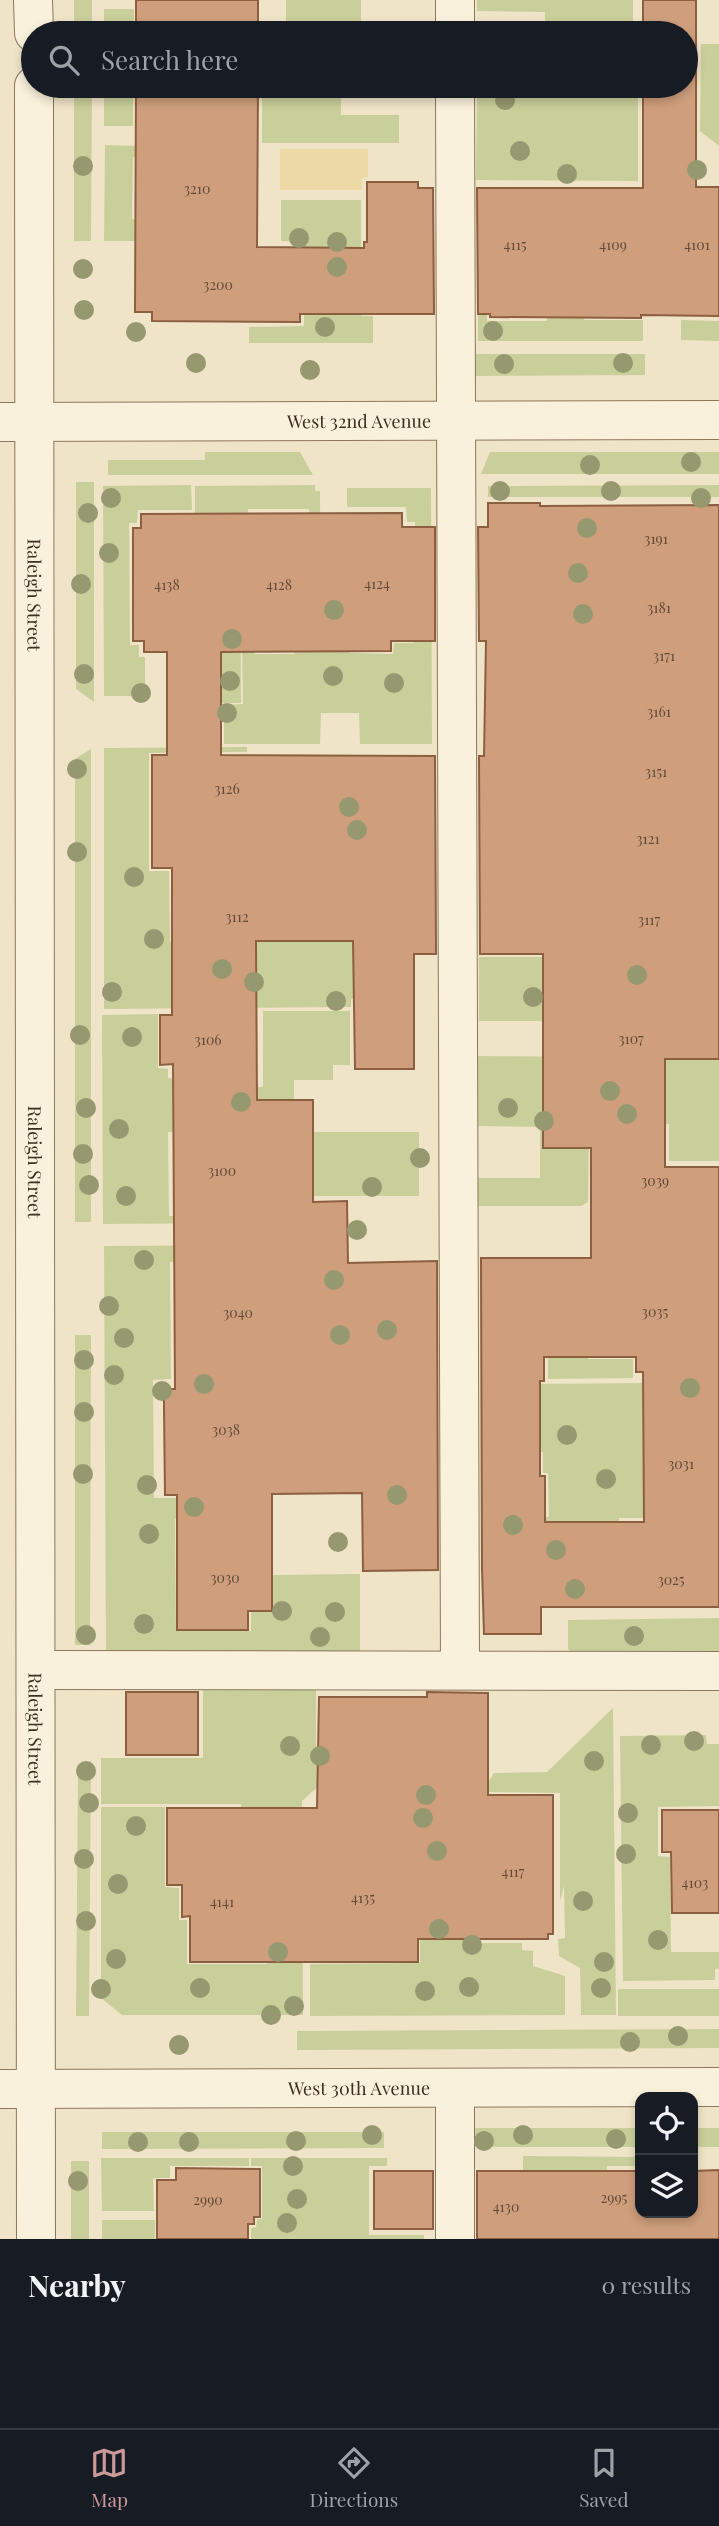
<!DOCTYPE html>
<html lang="en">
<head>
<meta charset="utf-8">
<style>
	:root { --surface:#171b24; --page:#242831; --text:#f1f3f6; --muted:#9ea1a6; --line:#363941; --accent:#cc999b }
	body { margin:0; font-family:"Playfair Display",serif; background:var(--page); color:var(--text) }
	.controls { position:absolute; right:21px; bottom:21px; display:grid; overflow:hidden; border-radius:14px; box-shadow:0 4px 10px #0003 }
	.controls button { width:63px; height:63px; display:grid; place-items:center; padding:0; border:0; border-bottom:2px solid var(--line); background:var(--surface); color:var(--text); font:35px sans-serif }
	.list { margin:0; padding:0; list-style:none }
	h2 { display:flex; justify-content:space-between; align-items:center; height:91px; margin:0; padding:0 28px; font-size:30px }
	h2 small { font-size:23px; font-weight:400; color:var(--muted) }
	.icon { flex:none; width:38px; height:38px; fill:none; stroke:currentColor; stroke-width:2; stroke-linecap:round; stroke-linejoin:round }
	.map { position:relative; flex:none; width:719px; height:2239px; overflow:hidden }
	.search { position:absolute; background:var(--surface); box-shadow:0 4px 10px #0003; left:21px; right:21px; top:21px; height:77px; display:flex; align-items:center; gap:18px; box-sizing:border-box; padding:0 24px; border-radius:38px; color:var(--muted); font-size:26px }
	.sheet { height:189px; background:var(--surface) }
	nav { display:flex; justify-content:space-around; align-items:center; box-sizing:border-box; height:98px; border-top:2px solid var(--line); background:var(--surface); font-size:19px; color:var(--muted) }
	nav a { display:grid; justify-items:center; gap:4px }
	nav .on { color:var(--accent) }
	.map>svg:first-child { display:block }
</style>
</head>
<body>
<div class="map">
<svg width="719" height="2239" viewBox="0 0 719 2239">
	<rect width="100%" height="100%" fill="#f0e4c8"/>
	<path fill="#c9cf9b" d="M74,0H92V33H74Z
		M286,0H361V33H286Z
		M477,0H633V33H545V12L477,11Z
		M104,9H134V31H152V33H104Z
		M701,44H719V146L700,131Z
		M74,86H92L91,241H74Z
		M104,86H133V126H104Z
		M262,86H341V115H399V143H262Z
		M477,86H638V181L476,180Z
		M105,145L141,146L140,156L133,157L132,219L138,220V241H104Z
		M281,200H361V316H373V343H249V327L304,326V242L281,241Z
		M548,303L584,304V320H643V341H478V308H487V321H547Z
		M681,320L719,321V341L681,340Z
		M475,354H645V375L475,376Z
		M205,452H300L313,475H108V460H205Z
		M490,452H719V474H481Z
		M76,482H94V702L76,689Z
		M191,485L192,510H138L137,523H129L130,645H139V657H145V696H104L103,486Z
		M315,485V491H320L321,641L309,509H248V523H240L241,703H184L195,523V486Z
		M719,485V497H488V486Z
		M347,488H431L432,744H360L359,713H321L320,744H224V705L243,704L242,642H254V654H295L296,644L350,643V653L393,654L394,643H414L415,522H407L406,507H347Z
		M247,747V752L149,753V871H169L170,942H303V891H362L413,998L351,999V1007L104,1009V748Z
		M91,749V1222H75V759Z
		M479,957H555L590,1021H479Z
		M263,1011H350V1065H333V1080H294V1132H419V1196H279L278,1132H168L169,1216H208L244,1223L103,1224L102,1015L158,1014V1068L168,1069V1078L175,1079V1087H263Z
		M473,1056L593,1057V1060H719V1161H669V1124H589L588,1202L581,1206H473V1178H540V1127L473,1126Z
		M292,1245V1260L170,1262L171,1379L153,1380L154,1498H244V1518L175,1519L176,1631H251V1612H273V1575L360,1574V1656L106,1658L104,1246Z
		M588,1296V1359H633V1378L548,1379V1351Z
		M75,1335H91L90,1645H75Z
		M648,1383L649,1423L643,1425V1504L651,1518H619V1551L490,1517H549L548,1473H543V1452H525V1384Z
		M719,1618V1661L585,1662L568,1649V1620Z
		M203,1690H316V1754H354L302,1801L303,2015H122L101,1998V1807H165V1887L179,1888V1920H187V1964H267V1828L242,1827L241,1804H101V1758H203Z
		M613,1708L616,2015H581L580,1968L559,1956L558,1939L565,1938L564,1886L560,1901V1793L489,1792V1828L480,1887V1943H522V1950L533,1951V1966L565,1976V2015L310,2016V1964L420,1963L419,1782L476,1801L494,1773L547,1772Z
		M706,1735L707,1744H719V1806L658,1807V1856L670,1857L671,1952H719V1969H715V1980L623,1981L620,1736Z
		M91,1761L89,2016H76L78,1771Z
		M618,1989H719V2016H618Z
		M719,2029V2048L297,2050V2031Z
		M470,2128H640V2147H470Z
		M693,2128H719V2147H693Z
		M102,2132H384V2148L102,2149Z
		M523,2156L640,2157V2166H607L606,2178L542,2239V2171L523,2170Z
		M101,2158H249V2166H170V2178H153L154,2211H102Z
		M251,2158H387V2166H369V2235H424V2239H251V2228L256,2227L257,2219H262V2166H251Z
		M71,2161H89V2239H71Z
		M102,2220H155V2239H102Z"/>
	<path fill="#ecd9a5" d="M280,149H368V177L362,178V190H280Z"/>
	<path fill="#cf9f7d" stroke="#8d5f41" stroke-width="2" fill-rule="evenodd" d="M136,0H258V33H136Z
		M643,0H696V187H719V316L641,315V318L490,317V314H478L477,188H643V86H686V33H643Z
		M136,86H258L257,247L364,248V242H367V182H418V188H433L434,314H300V322L152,321V312H135Z
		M488,503H540V506L719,505V1059H665V1167H719V1607H541V1634H484L482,1569L481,1258H591V1148H543V954H480L479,756H484L486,641H479L478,527H488ZM544,1357H636V1372H643L644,1522H545V1476H540V1381H544Z
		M402,513V527H435V641H391V651L221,652V755L435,756L436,954H414V1069H355L353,941H256L257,1100H313V1202L347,1201L348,1263L437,1261L438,1570L363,1571L362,1493L272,1494V1611H248V1630H177V1495H165L164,1408V1389H175L173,1064L160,1065V1015H172V868H152V755H167V652H144V641H133V528H141V514Z
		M126,1692H198V1755H126Z
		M427,1692L488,1693V1795H553V1934H548V1939H418V1962H190V1916L182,1917V1885H167V1808H317L319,1697H427Z
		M662,1810H719V1913H672L671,1852H662Z
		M176,2168L260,2169V2217H254V2224H248V2239H157V2180H176Z
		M719,2170V2239H477V2171H640V2213H693V2171Z
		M374,2171H433V2229H374Z"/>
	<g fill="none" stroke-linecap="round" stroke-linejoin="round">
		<defs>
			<g id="minor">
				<path d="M33,0L34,33"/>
				<path d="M455,0V33"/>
				<path id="s1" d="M34,86L36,2239"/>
				<path d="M455,86L460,1670"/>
				<path id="s2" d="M0,422L719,420"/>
				<path d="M36,1670L719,1671"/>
				<path id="s3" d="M0,2089L719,2087"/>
				<path d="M455,2239V2088"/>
			</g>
		</defs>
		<use href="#minor" stroke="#8d765c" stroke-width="40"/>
		<use href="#minor" stroke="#faf1dc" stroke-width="38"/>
	</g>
	<g fill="#96986f">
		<circle cx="505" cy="100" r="10"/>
		<circle cx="520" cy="151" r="10"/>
		<circle cx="83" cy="166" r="10"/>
		<circle cx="697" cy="170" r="10"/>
		<circle cx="567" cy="174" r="10"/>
		<circle cx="299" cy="238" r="10"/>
		<circle cx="337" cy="242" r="10"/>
		<circle cx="337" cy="267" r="10"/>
		<circle cx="83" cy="269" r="10"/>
		<circle cx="84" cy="310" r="10"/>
		<circle cx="325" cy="327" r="10"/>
		<circle cx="493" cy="331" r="10"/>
		<circle cx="136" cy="332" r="10"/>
		<circle cx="196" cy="363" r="10"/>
		<circle cx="623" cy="363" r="10"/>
		<circle cx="504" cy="364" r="10"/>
		<circle cx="310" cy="370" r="10"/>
		<circle cx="691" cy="462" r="10"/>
		<circle cx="590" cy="465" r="10"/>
		<circle cx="500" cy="491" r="10"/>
		<circle cx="611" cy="491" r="10"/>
		<circle cx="111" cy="498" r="10"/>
		<circle cx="701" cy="498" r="10"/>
		<circle cx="88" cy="513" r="10"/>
		<circle cx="587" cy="528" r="10"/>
		<circle cx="109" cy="553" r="10"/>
		<circle cx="578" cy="573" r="10"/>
		<circle cx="81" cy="584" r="10"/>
		<circle cx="334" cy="610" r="10"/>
		<circle cx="583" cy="614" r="10"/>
		<circle cx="232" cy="639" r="10"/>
		<circle cx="84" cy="674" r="10"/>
		<circle cx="333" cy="676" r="10"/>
		<circle cx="230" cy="681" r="10"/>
		<circle cx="394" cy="683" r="10"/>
		<circle cx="141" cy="693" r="10"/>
		<circle cx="227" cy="713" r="10"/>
		<circle cx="77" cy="769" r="10"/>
		<circle cx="349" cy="807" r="10"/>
		<circle cx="357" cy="830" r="10"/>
		<circle cx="77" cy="852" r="10"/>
		<circle cx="134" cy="877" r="10"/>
		<circle cx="154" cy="939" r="10"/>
		<circle cx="222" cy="969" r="10"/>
		<circle cx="637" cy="975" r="10"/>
		<circle cx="254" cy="982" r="10"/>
		<circle cx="112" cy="992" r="10"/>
		<circle cx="533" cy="997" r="10"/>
		<circle cx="336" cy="1001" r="10"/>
		<circle cx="80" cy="1035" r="10"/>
		<circle cx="132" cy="1037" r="10"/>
		<circle cx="610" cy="1091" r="10"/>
		<circle cx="241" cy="1102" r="10"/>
		<circle cx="86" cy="1108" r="10"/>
		<circle cx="508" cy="1108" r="10"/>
		<circle cx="627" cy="1114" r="10"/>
		<circle cx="544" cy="1121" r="10"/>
		<circle cx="119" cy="1129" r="10"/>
		<circle cx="83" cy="1154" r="10"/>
		<circle cx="420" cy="1158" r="10"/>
		<circle cx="89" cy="1185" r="10"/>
		<circle cx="372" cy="1187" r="10"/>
		<circle cx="126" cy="1196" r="10"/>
		<circle cx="357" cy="1230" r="10"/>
		<circle cx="144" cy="1260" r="10"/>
		<circle cx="334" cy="1280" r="10"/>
		<circle cx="109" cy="1306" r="10"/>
		<circle cx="387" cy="1330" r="10"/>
		<circle cx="340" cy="1335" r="10"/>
		<circle cx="124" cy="1338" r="10"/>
		<circle cx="84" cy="1360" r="10"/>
		<circle cx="114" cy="1375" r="10"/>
		<circle cx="204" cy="1384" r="10"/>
		<circle cx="690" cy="1388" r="10"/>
		<circle cx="162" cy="1391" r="10"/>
		<circle cx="84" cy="1412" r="10"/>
		<circle cx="567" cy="1435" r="10"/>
		<circle cx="83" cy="1474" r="10"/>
		<circle cx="606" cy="1479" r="10"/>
		<circle cx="147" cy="1485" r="10"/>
		<circle cx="397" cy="1495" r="10"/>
		<circle cx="194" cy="1507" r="10"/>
		<circle cx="513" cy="1525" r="10"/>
		<circle cx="149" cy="1534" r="10"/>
		<circle cx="338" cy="1542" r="10"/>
		<circle cx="556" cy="1550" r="10"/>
		<circle cx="575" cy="1589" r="10"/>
		<circle cx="282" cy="1611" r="10"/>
		<circle cx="335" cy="1612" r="10"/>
		<circle cx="144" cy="1624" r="10"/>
		<circle cx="86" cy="1635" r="10"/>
		<circle cx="634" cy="1636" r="10"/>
		<circle cx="320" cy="1637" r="10"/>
		<circle cx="694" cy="1741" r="10"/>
		<circle cx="651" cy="1745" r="10"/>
		<circle cx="290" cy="1746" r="10"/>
		<circle cx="320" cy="1756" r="10"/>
		<circle cx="594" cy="1761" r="10"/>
		<circle cx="86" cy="1771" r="10"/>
		<circle cx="426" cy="1795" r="10"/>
		<circle cx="89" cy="1803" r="10"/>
		<circle cx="628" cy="1813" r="10"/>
		<circle cx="423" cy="1818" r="10"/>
		<circle cx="136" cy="1826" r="10"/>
		<circle cx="437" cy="1851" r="10"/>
		<circle cx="626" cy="1854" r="10"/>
		<circle cx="84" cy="1859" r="10"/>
		<circle cx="118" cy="1884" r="10"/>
		<circle cx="583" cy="1901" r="10"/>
		<circle cx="86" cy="1921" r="10"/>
		<circle cx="439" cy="1929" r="10"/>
		<circle cx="658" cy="1940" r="10"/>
		<circle cx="472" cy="1945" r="10"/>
		<circle cx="278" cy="1952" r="10"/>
		<circle cx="116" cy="1959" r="10"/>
		<circle cx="604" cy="1962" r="10"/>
		<circle cx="469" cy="1987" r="10"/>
		<circle cx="200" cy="1988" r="10"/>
		<circle cx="601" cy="1988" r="10"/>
		<circle cx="101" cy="1989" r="10"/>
		<circle cx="425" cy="1991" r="10"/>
		<circle cx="294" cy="2006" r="10"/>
		<circle cx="271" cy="2015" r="10"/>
		<circle cx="678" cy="2036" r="10"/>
		<circle cx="630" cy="2042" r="10"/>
		<circle cx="179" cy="2045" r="10"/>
		<circle cx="372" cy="2135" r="10"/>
		<circle cx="523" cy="2135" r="10"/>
		<circle cx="616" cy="2139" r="10"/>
		<circle cx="296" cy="2141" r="10"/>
		<circle cx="484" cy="2141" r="10"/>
		<circle cx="138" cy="2142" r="10"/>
		<circle cx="189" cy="2142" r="10"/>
		<circle cx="293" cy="2166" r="10"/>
		<circle cx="78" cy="2181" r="10"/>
		<circle cx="297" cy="2199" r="10"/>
		<circle cx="287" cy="2223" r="10"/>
	</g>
	<g text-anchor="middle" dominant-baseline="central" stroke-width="5" stroke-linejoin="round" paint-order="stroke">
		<g font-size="14" fill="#624a37">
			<text x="197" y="188">3210</text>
			<text x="515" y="244">4115</text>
			<text x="613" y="244">4109</text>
			<text x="697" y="244">4101</text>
			<text x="218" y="284">3200</text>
			<text x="656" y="538">3191</text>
			<text x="377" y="583">4124</text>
			<text x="167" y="584">4138</text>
			<text x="279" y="584">4128</text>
			<text x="659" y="607">3181</text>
			<text x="664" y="655">3171</text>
			<text x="659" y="711">3161</text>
			<text x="656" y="771">3151</text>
			<text x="227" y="788">3126</text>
			<text x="648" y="838">3121</text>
			<text x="237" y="916">3112</text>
			<text x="649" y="919">3117</text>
			<text x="631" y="1038">3107</text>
			<text x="208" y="1039">3106</text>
			<text x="222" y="1170">3100</text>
			<text x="655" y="1180">3039</text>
			<text x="655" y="1311">3035</text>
			<text x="238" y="1312">3040</text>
			<text x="226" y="1429">3038</text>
			<text x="681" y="1463">3031</text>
			<text x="225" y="1577">3030</text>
			<text x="671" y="1579">3025</text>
			<text x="513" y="1871">4117</text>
			<text x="695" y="1882">4103</text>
			<text x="363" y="1897">4135</text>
			<text x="222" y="1901">4141</text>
			<text x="614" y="2197">2995</text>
			<text x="208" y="2199">2990</text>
			<text x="506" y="2206">4130</text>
		</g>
		<g font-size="18" fill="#3d2e20" stroke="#f7eed8">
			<text stroke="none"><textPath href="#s2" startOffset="359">West 32nd Avenue</textPath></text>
			<text stroke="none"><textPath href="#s1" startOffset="509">Raleigh Street</textPath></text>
			<text stroke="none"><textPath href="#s1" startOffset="1076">Raleigh Street</textPath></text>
			<text stroke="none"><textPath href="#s1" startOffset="1643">Raleigh Street</textPath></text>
			<text stroke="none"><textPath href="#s3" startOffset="359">West 30th Avenue</textPath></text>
		</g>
	</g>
</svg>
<div class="controls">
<button><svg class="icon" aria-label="locate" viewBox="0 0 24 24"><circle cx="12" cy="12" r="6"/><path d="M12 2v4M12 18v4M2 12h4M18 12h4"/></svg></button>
<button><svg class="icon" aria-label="layers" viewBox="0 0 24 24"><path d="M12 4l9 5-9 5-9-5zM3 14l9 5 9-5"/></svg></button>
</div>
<div class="search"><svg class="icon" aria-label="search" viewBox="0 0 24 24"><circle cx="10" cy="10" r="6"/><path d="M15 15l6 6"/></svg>Search here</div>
</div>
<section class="sheet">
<h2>Nearby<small>0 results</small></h2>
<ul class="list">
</ul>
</section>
<nav>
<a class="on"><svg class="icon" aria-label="map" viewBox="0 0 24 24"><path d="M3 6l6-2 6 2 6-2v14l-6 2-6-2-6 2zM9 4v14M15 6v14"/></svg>Map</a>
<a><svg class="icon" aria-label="directions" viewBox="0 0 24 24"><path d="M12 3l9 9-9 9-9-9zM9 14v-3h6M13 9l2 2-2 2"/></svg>Directions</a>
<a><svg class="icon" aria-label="saved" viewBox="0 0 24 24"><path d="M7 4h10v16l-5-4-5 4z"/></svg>Saved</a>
</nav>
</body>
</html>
